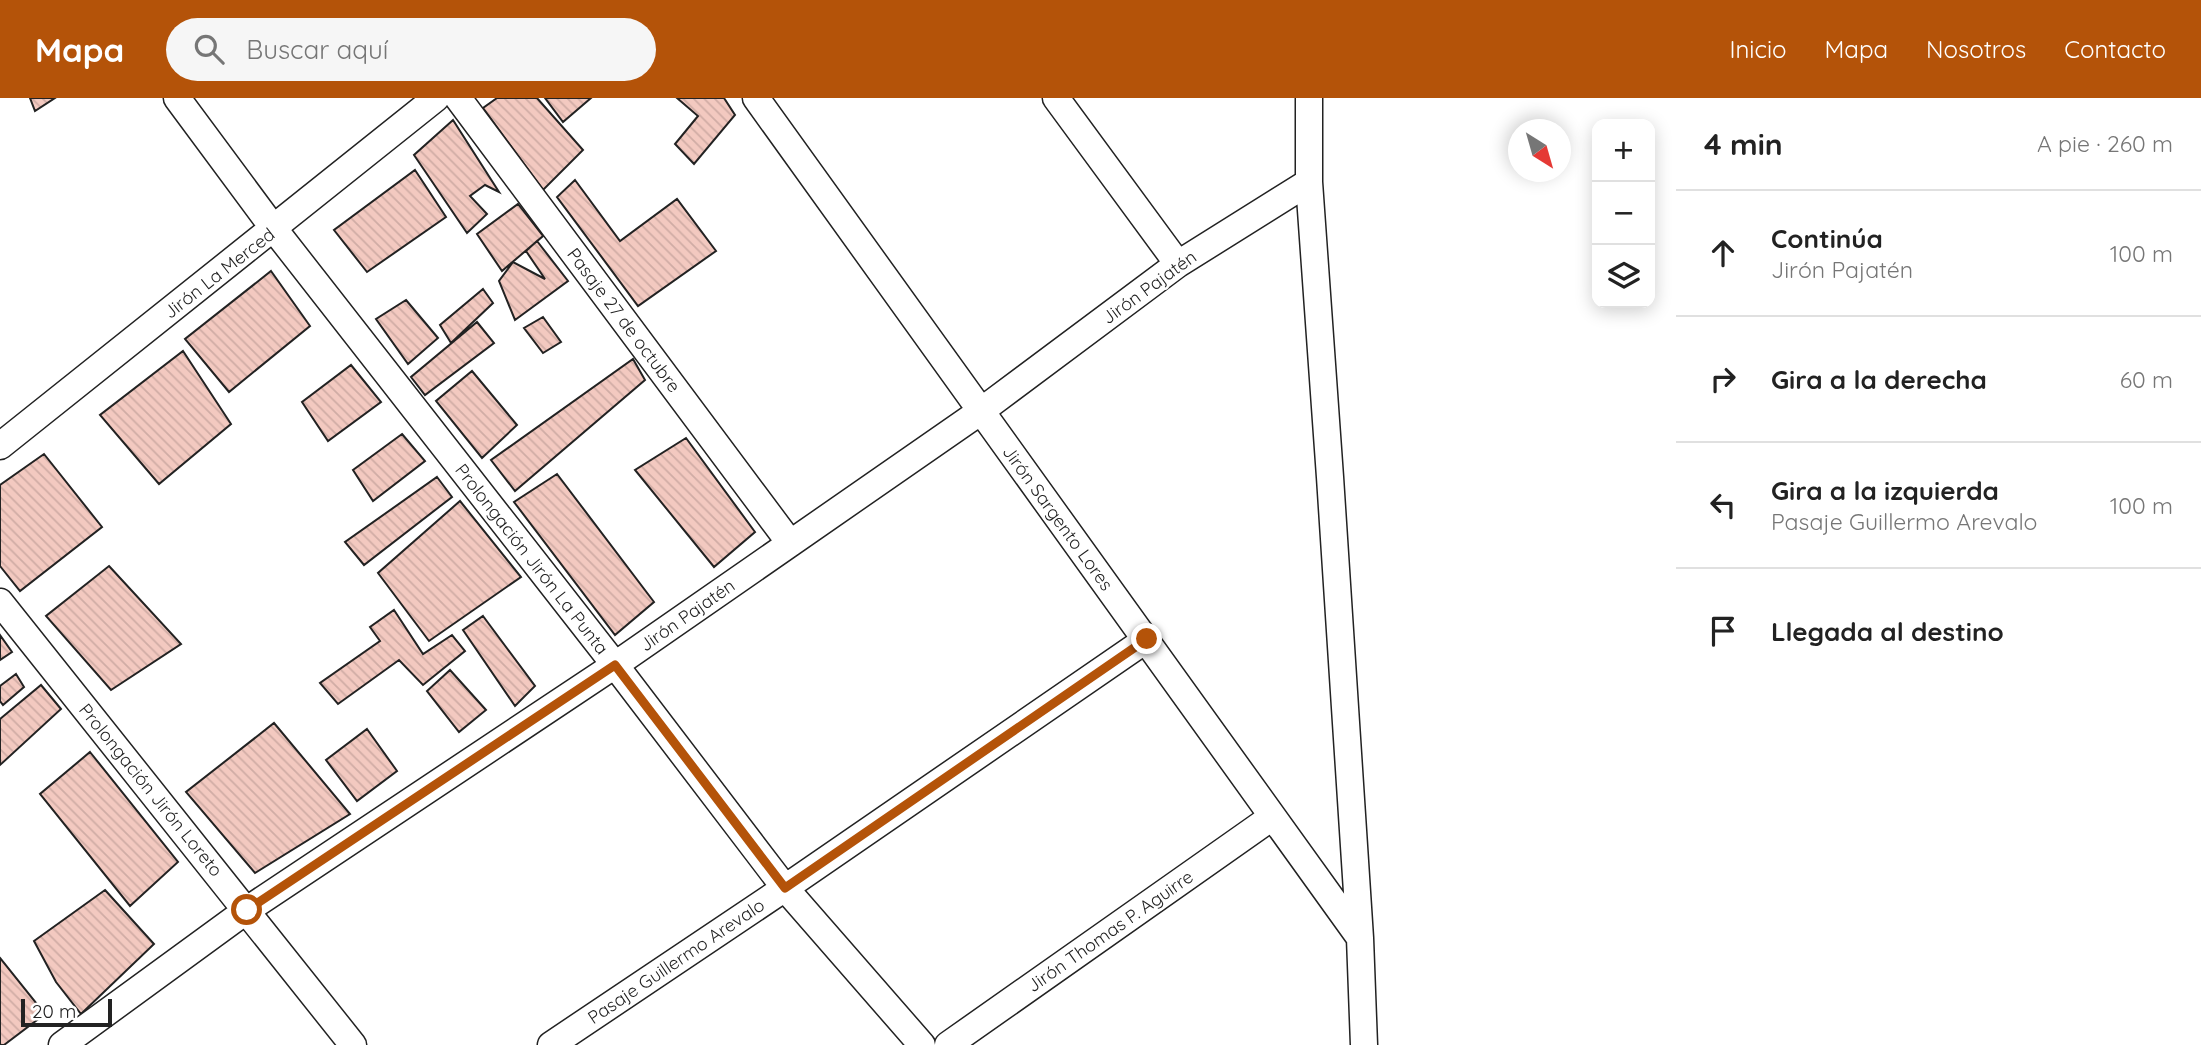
<!DOCTYPE html>
<html lang="es">
<head>
<meta charset="utf-8">
<style>
	:root { --surface:#fff; --page:#f6f6f6; --text:#222; --muted:#767676; --line:#e0e0e0; --accent:#b45309 }
	body { margin:0; font-family:Quicksand,sans-serif; background:var(--page); color:var(--text) }
	.controls { position:absolute; right:21px; top:21px; display:grid; overflow:hidden; border-radius:14px; box-shadow:0 4px 18px #0003 }
	.controls button { width:63px; height:63px; display:grid; place-items:center; padding:0; border:0; border-bottom:2px solid var(--line); background:var(--surface); color:var(--text); font:35px sans-serif }
	.compass { position:absolute; left:1508px; top:21px; width:63px; height:63px; border-radius:50%; background:var(--surface); box-shadow:0 4px 18px #0003; rotate:143deg }
	.scale { position:absolute; left:21px; bottom:18px; width:91px; box-sizing:border-box; padding-left:7px; border:4px solid #222; border-top:0; font-size:19px; line-height:24px; white-space:nowrap; color:#222; -webkit-text-stroke:5px #fff; paint-order:stroke }
	.stop { position:absolute; width:21px; height:21px; margin:-16px; border:5px solid #b45309; border-radius:50%; background:#fff }
	.stop.end { background:#b45309; border-color:#fff; box-shadow:0 2px 7px #0008 }
	.list { margin:0; padding:0; list-style:none }
	h2 { display:flex; justify-content:space-between; align-items:center; height:91px; margin:0; padding:0 28px; font-size:30px }
	h2 small { font-size:23px; font-weight:400; color:var(--muted) }
	.list li { display:grid; grid-template-columns:46px 1fr auto; gap:21px; align-items:center; box-sizing:border-box; height:126px; padding:0 28px; border-top:2px solid var(--line) }
	.list b { display:block; font-size:26px; white-space:nowrap }
	.list p { margin:0; font-size:23px; white-space:nowrap; color:var(--muted) }
	.list em { font-size:23px; font-style:normal; color:var(--muted) }
	.icon { flex:none; width:38px; height:38px; fill:none; stroke:currentColor; stroke-width:2; stroke-linecap:round; stroke-linejoin:round }
	.map { position:relative; flex:none; width:1676px; height:947px; overflow:hidden }
	header { display:flex; align-items:center; gap:42px; box-sizing:border-box; height:98px; padding:0 35px; background:var(--accent); color:#fff }
	header strong { font-size:33px }
	nav { display:flex; gap:38px; margin-inline-start:auto; font-size:24px }
	.search { width:490px; height:63px; background:var(--page); display:flex; align-items:center; gap:18px; box-sizing:border-box; padding:0 24px; border-radius:38px; color:var(--muted); font-size:26px }
	main { display:flex }
	aside { flex:1; background:var(--surface) }
	.map>svg:first-child { display:block }
</style>
</head>
<body>
<header>
<strong>Mapa</strong>
<div class="search"><svg class="icon" aria-label="search" viewBox="0 0 24 24"><circle cx="10" cy="10" r="6"/><path d="M15 15l6 6"/></svg>Buscar aquí</div>
<nav><a>Inicio</a><a>Mapa</a><a>Nosotros</a><a>Contacto</a></nav>
</header>
<main>
<div class="map">
<svg width="1676" height="947" viewBox="0 0 1676 947">
	<defs>
		<pattern id="building-back-hatch" width="6" height="6" patternUnits="userSpaceOnUse" patternTransform="scale(1.75)"><rect width="6" height="6" fill="#f3c9c0"/><path d="M-1 5l2 2M0 0l6 6M5-1l2 2" fill="none" stroke="#d0aca5"/></pattern>
	</defs>
	<rect width="100%" height="100%" fill="#fff"/>
	<path fill="url(#building-back-hatch)" stroke="#222" stroke-width="2" d="M30,0H55L35,13Z
		M497,0H537L583,52L543,92L483,10Z
		M545,0H591L563,24Z
		M677,0H724L735,17L694,66L675,46L698,18Z
		M453,22L499,94L485,87L470,98L487,116L467,135L414,57Z
		M415,72L446,119L367,174L334,132Z
		M575,82L620,143L677,101L716,153L638,208L557,99Z
		M518,106L543,138L502,173L477,136Z
		M537,143L568,183L515,222L499,183L513,164L545,181L526,153Z
		M271,173L310,228L229,294L185,241Z
		M483,191L493,205L451,245L440,227Z
		M406,202L438,240L408,266L376,221Z
		M543,219L561,244L543,255L524,230Z
		M477,224L494,245L425,297L411,279Z
		M183,253L231,326L159,386L100,317Z
		M633,261L645,282L515,393L491,362Z
		M351,267L381,304L328,343L302,304Z
		M472,273L517,327L482,360L436,303Z
		M402,336L425,363L373,403L353,372Z
		M686,340L755,434L714,469L635,372Z
		M44,356L102,429L20,493L0,468V387Z
		M557,376L654,504L615,537L514,404Z
		M437,379L452,399L364,467L345,444Z
		M460,403L521,479L429,543L378,475Z
		M109,468L181,546L111,592L46,518Z
		M394,512L423,556L452,537L465,553L423,587L399,562L338,606L320,585L380,543L370,529Z
		M483,518L535,588L515,608L463,532Z
		M0,537L12,554L0,562Z
		M450,572L486,612L459,634L427,593Z
		M16,576L24,589L3,607L0,603V588Z
		M41,587L61,611L0,667V621Z
		M274,625L350,716L255,775L186,694Z
		M367,631L397,673L357,703L326,662Z
		M90,654L178,764L130,808L40,696Z
		M105,792L154,846L81,916L56,884L34,843Z
		M0,860L45,916L4,947H0Z"/>
	<g fill="none" stroke-linecap="round" stroke-linejoin="round">
		<defs>
			<path id="minor" d="M177,0L274,131L615,567L785,790L922,947
				M458,0L790,445
				M756,0L1360,840
				M1056,0L1178,166
				M1309,0V84L1330,379L1360,840L1364,947
				M0,348L436,0
				M0,504L353,947
				M62,947L247,812L615,567L981,313L1178,166L1309,84
				M551,947L785,790L1147,541
				M948,947L1272,719"/>
		</defs>
		<use href="#minor" stroke="#222" stroke-width="29"/>
		<use href="#minor" stroke="#fff" stroke-width="26"/>
	</g>
	<g fill="none" stroke-linecap="round" stroke-linejoin="round">
		<path stroke="#b45309" stroke-width="9" d="M247,812L615,567L785,790L1147,541"/>
	</g>
	<g text-anchor="middle" dominant-baseline="central" stroke-width="5" stroke-linejoin="round" paint-order="stroke">
		<g font-size="18" fill="#222" stroke="#fff">
			<text transform="translate(219 175) rotate(-38)">Jirón La Merced</text>
			<text transform="translate(1149 189) rotate(-36)">Jirón Pajatén</text>
			<text transform="translate(624 222) rotate(53)">Pasaje 27 de octubre</text>
			<text transform="translate(1058 420) rotate(54)">Jirón Sargento Lores</text>
			<text transform="translate(532 461) rotate(52)">Prolongación Jirón La Punta</text>
			<text transform="translate(687 517) rotate(-35)">Jirón Pajatén</text>
			<text transform="translate(151 692) rotate(51)">Prolongación Jirón Loreto</text>
			<text transform="translate(1110 833) rotate(-35)">Jirón Thomas P. Aguirre</text>
			<text transform="translate(676 863) rotate(-34)">Pasaje Guillermo Arevalo</text>
		</g>
	</g>
</svg>
<div class="controls">
<button>+</button>
<button>−</button>
<button><svg class="icon" aria-label="layers" viewBox="0 0 24 24"><path d="M12 4l9 5-9 5-9-5zM3 14l9 5 9-5"/></svg></button>
</div>
<svg class="compass" viewBox="-18 -18 36 36"><path d="M0-13l5 13h-10z" fill="#e53935"/><path d="M0 13l5-13h-10z" fill="#767676"/></svg>
<div class="scale">20 m</div>
<div class="stop" style="left:247px;top:812px"></div>
<div class="stop end" style="left:1147px;top:541px"></div>
</div>
<aside>
<h2>4 min<small>A pie · 260 m</small></h2>
<ul class="list">
<li><svg class="icon" aria-label="ahead" viewBox="0 0 24 24"><path d="M12 20V5M6 11l6-6 6 6"/></svg><div><b>Continúa</b><p>Jirón Pajatén</p></div><em>100 m</em></li>
<li><svg class="icon" aria-label="right" viewBox="0 0 24 24"><path d="M7 20v-9h11M14 6l5 5-5 5"/></svg><div><b>Gira a la derecha</b></div><em>60 m</em></li>
<li><svg class="icon" aria-label="left" viewBox="0 0 24 24"><path d="M17 20v-9H6M10 6l-5 5 5 5"/></svg><div><b>Gira a la izquierda</b><p>Pasaje Guillermo Arevalo</p></div><em>100 m</em></li>
<li><svg class="icon" aria-label="arrive" viewBox="0 0 24 24"><path d="M6 21V4h12l-3 4 3 4H6"/></svg><div><b>Llegada al destino</b></div></li>
</ul>
</aside>
</main>
</body>
</html>
